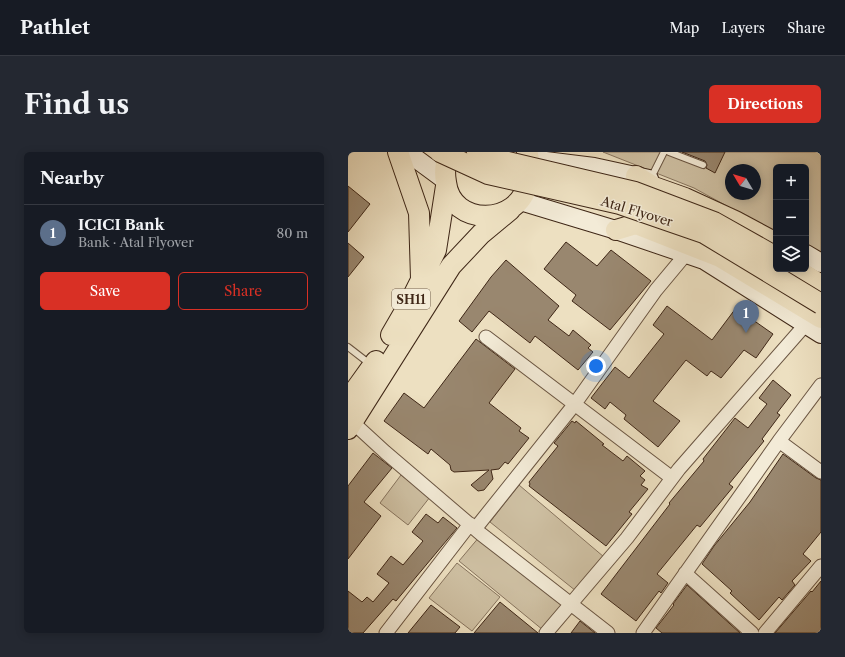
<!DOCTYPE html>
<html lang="en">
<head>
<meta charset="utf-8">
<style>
	:root { --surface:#171b24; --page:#242831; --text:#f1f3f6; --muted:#9ea1a6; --line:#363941; --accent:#d93025 }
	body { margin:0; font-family:"Libre Caslon Text",serif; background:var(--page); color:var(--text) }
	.controls { position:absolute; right:12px; top:12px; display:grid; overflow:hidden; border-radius:6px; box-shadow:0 2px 10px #0003 }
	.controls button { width:36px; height:36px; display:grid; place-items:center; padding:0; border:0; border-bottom:1px solid var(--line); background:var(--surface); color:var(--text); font:20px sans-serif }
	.compass { position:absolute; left:377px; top:12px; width:36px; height:36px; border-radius:50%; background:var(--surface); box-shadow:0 2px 10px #0003; rotate:308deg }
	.you { position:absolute; left:248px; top:214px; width:14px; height:14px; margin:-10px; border:3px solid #fff; border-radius:50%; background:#1a73e8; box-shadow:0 0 0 6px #1a73e833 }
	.badge { display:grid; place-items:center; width:26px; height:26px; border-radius:50%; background:var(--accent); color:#fff; font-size:13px; font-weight:700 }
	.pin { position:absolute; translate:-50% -33px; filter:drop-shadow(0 1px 2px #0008) }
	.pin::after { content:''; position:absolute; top:21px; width:14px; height:12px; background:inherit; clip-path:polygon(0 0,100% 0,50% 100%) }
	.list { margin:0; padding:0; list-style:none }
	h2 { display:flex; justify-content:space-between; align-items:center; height:52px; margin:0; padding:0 16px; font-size:17px }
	h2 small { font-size:13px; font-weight:400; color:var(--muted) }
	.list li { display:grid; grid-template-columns:26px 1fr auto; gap:12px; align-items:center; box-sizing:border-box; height:56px; padding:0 16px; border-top:1px solid var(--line) }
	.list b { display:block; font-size:15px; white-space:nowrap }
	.list p { margin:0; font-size:13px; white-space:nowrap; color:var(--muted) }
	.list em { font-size:13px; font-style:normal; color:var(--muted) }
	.actions { display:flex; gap:8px; padding:12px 16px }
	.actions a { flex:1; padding:9px 0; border:1px solid var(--accent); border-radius:6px; text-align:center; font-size:14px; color:var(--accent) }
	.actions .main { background:var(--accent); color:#fff }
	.icon { flex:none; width:22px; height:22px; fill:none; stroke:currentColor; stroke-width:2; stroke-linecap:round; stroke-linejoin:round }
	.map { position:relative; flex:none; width:473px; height:481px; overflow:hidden; border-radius:6px }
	header { display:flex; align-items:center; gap:24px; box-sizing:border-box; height:56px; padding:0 20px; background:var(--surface); border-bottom:1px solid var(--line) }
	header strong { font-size:19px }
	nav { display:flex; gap:22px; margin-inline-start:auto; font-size:14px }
	.intro { display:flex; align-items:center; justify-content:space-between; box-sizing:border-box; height:96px; padding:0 24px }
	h1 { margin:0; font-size:28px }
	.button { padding:10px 18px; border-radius:6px; background:var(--accent); color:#fff; font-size:14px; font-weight:700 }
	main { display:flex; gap:24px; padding:0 24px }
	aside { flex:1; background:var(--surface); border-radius:6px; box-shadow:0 2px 10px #0003 }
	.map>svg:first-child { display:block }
</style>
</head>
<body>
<header>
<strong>Pathlet</strong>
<nav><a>Map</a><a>Layers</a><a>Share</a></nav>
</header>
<div class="intro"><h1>Find us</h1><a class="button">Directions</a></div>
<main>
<aside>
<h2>Nearby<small></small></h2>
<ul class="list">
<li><span class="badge" style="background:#5c6f8a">1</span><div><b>ICICI Bank</b><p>Bank · Atal Flyover</p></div><em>80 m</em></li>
</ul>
<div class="actions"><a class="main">Save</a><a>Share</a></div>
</aside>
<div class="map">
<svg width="473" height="481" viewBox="0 0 473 481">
	<rect width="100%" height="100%" fill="#ede0c1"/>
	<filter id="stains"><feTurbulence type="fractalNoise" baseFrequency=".005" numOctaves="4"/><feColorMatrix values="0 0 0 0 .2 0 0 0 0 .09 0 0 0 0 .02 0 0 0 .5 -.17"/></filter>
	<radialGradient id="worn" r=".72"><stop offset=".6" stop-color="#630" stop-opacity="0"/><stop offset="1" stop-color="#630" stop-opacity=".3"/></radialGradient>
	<path fill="#cfc1a4" stroke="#87745e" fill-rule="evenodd" d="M255,0H473V106L458,97V15H428V81L346,36ZM383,18H407V42H383Z
		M53,323L82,345L60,373L32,351Z
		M171,333L256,405L228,439L142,370Z
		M132,384L219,451L195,478L111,409Z
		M109,411L152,445L124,479L81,446Z"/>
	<path fill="#99876f" stroke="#3f2717" d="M334,0H377L367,21L358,16L359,13L357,9Z
		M0,34L22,52L0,80Z
		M218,90L249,114L263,98L303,129L262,178L224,149L228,143L196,117Z
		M0,91L16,105L0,125Z
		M158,108L211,154L200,168L221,184L225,178L243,193L240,196L245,200L230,218L187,184L182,191L141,159L124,180L111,169L143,125Z
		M319,154L364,188L388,156L425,182L408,206L396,198L373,226L363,219L359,224L338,208L305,249L332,269L310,295L276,267L278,263L262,250L257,257L243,246L267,215L281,226L316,182L305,173Z
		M128,187L167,217L141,251L173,276L171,279L181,286L160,312L157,310L151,317L143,318L145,327L136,338L130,339L123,333L141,318L106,320L103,318L102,313L83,297L80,302L36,269L56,241L76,256Z
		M425,228L443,243L429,261L432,263L414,287L416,289L381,332L385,335L352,375L349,373L309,422L320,431L313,441L311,439L288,469L253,442L322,352L321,351L356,309L355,307L387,266L400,276L419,252L411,246Z
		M224,269L227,271L228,269L256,292L254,293L275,309L279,304L297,319L292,324L297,328L293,333L300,337L281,360L284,362L258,394L181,334L182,332L181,330L210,294L206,291Z
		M25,301L44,316L16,350L33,364L0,407V334Z
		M435,302L468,326L473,328V380L455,402L463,409L444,429L447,433L434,448L431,445L411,468L382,441L384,439L354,412L366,394L402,350Z
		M78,362L90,371L95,365L109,376L48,449L45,447L15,481H0V439L14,450L19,445L25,450L41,431L29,422L43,404L55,413L75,389L64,380Z
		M473,429V481H427L463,439L464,440Z
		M339,433L392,481H314L308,476L326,453L325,452Z
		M152,450L190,481H126Z
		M83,453L112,475L107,481H60Z
		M232,469L247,481H223Z"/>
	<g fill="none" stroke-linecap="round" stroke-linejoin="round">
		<defs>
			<path id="lane" d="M321,0L355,13
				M303,26L316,0
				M0,195L22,212"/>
			<path id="street" d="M138,185L324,326
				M0,266L37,300L133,382L260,481
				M431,289L473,320
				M127,377L226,253L308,138L338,102
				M337,421L404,481
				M38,481L122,372
				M198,481L279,386L331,317L458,172
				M295,481L431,289L473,233
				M417,481L473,414"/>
			<path id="secondary" d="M59,0L97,28
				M182,7L246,15L301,27
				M172,49L268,78L356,108L473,182
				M458,102L473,111"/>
			<path id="primary" d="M50,0L71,61L73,127
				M103,0C97,9 96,19 98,30C103,75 171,75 180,30C183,19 183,10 179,0
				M288,24L306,35L337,46L387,69L428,91
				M268,78L288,72L372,105L473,166
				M448,117L473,133
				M43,183L61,152L88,98L98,34
				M0,248L28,209
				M0,277L103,114L133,82L162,58"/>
		</defs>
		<use href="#lane" stroke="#6a5542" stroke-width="8"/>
		<use href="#street" stroke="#6a5542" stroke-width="15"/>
		<use href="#secondary" stroke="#3f2717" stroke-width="20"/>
		<use href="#primary" stroke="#3f2717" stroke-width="22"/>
		<use href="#lane" stroke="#f3ebd7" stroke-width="6"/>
		<use href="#street" stroke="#f3ebd7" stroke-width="13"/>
		<use href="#secondary" stroke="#f3ebd7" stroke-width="18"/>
		<use href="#primary" stroke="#ede0c1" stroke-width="20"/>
		<defs>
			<path id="primary-bridge" d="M92,0L140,22L272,52L356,81L473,152
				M129,0L143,6L287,40L366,70L428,105"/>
		</defs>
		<use href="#primary-bridge" stroke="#3f2717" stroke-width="22" stroke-linecap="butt"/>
		<use href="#primary-bridge" stroke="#ede0c1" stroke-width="20"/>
	</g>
	<g text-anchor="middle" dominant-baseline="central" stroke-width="3" stroke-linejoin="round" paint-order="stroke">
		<rect fill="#f3ebd7" stroke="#756251" stroke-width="1" x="44" y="137" width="38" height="20" rx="3"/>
		<g font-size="12" font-weight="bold" fill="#3f2717">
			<text x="63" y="147">SH11</text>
		</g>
		<g font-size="13" fill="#3f2717" stroke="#f3ebd7">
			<text transform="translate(289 59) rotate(17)">Atal Flyover</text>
		</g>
	</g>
	<rect width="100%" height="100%" filter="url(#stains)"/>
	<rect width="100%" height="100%" fill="url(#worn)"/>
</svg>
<div class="controls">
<button>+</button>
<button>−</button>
<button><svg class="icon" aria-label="layers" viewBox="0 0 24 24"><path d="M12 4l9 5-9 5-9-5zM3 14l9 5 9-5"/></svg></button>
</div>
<svg class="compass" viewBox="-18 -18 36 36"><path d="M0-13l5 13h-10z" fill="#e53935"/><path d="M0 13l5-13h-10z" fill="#9ea1a6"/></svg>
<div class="you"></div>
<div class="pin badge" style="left:398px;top:181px;background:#5c6f8a">1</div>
</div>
</main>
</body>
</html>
